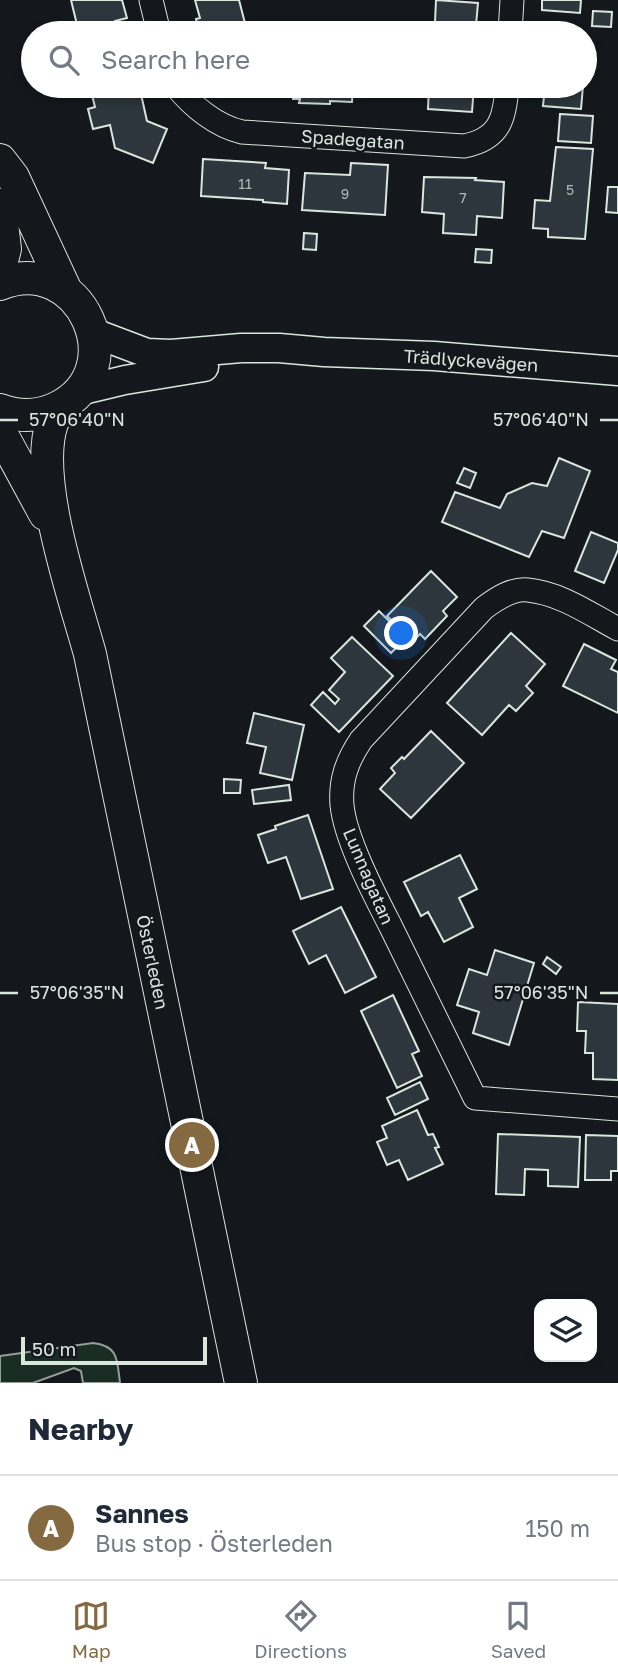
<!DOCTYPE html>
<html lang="en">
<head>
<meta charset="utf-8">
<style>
	:root { --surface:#fff; --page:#f6f6f7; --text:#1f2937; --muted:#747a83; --line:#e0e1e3; --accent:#846941 }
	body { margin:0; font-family:"Golos Text",sans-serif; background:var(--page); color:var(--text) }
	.controls { position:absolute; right:21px; bottom:21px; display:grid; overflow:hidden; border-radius:14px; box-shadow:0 4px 10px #0003 }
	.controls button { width:63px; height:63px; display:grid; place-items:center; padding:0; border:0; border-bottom:2px solid var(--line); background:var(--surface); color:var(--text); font:35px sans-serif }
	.scale { position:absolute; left:21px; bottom:18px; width:186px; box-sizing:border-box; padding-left:7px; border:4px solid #d8e6dc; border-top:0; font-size:19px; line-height:24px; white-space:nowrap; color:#d8e6dc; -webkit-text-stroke:5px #14181c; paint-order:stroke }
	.you { position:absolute; left:402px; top:634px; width:24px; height:24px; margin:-18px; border:5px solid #fff; border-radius:50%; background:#1a73e8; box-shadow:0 0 0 10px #1a73e833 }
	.badge { display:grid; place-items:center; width:46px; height:46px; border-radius:50%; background:var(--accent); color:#fff; font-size:23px; font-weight:700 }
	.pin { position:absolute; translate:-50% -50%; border:4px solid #fff; box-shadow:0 2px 7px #0006 }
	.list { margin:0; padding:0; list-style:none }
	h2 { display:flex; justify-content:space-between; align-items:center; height:91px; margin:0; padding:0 28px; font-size:30px }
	h2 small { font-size:23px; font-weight:400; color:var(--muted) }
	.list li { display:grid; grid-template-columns:46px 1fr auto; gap:21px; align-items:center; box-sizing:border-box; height:105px; padding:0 28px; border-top:2px solid var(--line) }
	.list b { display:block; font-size:26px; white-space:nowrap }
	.list p { margin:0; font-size:23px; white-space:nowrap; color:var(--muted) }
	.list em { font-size:23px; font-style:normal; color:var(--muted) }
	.icon { flex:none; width:38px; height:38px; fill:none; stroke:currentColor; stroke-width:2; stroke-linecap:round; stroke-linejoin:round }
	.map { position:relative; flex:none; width:618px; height:1383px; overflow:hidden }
	.search { position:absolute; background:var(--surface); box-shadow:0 4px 10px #0003; left:21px; right:21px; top:21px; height:77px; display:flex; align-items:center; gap:18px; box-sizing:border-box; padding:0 24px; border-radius:38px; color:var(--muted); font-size:26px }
	.sheet { height:196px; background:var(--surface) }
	nav { display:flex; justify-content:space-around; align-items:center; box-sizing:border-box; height:98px; border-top:2px solid var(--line); background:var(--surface); font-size:19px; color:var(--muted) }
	nav a { display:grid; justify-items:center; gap:4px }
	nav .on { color:var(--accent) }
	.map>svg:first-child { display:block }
</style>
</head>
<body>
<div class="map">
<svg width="618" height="1383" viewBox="0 0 618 1383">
	<rect width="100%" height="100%" fill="#14181c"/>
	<path fill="#1a2d24" stroke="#939e99" stroke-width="2" d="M93,1343C119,1346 117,1360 120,1383H83L81,1371L74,1368L33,1383H0V1356Z"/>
	<path fill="#2c363c" stroke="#d8e6dc" stroke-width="2" d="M71,0H122L127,18L115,21L118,33H79Z
		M195,0H239L247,31L199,33L196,19L200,18Z
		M436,0L478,3L476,25L435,22Z
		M542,0H581L580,13L542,10Z
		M593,11L612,12L611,27L592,26Z
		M113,86H127L130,97L141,94L147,121L167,129L153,163L115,148L110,125L93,129L88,109L95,107L91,91Z
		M282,86H353L352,102L330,101V104L299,103L300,99H293V86Z
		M429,86H474L472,112L428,109Z
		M545,86H583L581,109L543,106Z
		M560,114L593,116L591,143L558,141Z
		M556,147L593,149L585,239L548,237V229L533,228L535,200L550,201Z
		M203,159L266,163L265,168L289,170L287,204L263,202V200L201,196Z
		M351,163L388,165L385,215L302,210L305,173L350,175Z
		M424,177L476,178L475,180L504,182L502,218L477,216L476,235L443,233L444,214L422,212Z
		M608,187H618V213L606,212Z
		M304,233L317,234L316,250L303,249Z
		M476,249L492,250L491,263L475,262Z
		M559,458L590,471L564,538L542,531L529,557L442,522L455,492L500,508L507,494L532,483L547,486Z
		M464,468L476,473L470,488L457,483Z
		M591,532L618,543V550L604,583L575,571Z
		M431,571L457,597L443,611L447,616L425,639L420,634L413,641L387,616Z
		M379,611L406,638L391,653L364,626Z
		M511,633L545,664L526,686L533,693L516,711L509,705L482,735L447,703Z
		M352,637L393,676L339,732L311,705L323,692L335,704L339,699L329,690L345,672L331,658Z
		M584,644L616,660L611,669L618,672V713L563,686Z
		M254,713L304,725L292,780L260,773L266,747L247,743Z
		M431,731L464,763L411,818L380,789L395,773L391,768L402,757L404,759Z
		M224,779L241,780L240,793H224Z
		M289,785L291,800L254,804L252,790Z
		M308,815L333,889L301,899L286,857L268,863L258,835L276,829L275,826Z
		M460,855L477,889L459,898L473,927L444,942L428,912L421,916L404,882Z
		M341,907L376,977L345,993L326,955L309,964L293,931Z
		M495,950L534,963L509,1045L473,1033L479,1012L457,1005L469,969L487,975Z
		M547,957L561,967L556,974L543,964Z
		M393,995L419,1051L412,1054L422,1076L397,1088L361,1011Z
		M578,1002L618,1004V1080L593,1079V1053H585L586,1031H577Z
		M420,1082L428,1099L395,1115L387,1098Z
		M417,1110L428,1135L433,1134L439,1147L435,1148L443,1164L408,1180L399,1160L387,1165L377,1142L387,1138L382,1126Z
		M498,1134L580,1137L578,1187L548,1186V1170L525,1169L524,1195L496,1194Z
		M586,1135L618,1136V1171H611V1180H585Z"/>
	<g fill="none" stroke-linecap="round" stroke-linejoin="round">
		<defs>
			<path id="minor" d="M151,0L159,33
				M510,33L512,0
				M176,86C192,106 216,126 242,132L464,146C500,139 505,118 507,86
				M618,629C590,614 560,593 528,590C512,588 496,599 484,608L361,740C347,761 340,780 342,805C345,838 374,894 390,925C418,982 446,1040 475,1098L618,1109"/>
			<path id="tertiary" d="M94,333L147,353L171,354L241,348H279L324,352L434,356L618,371
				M79,391L125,380L204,367"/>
			<path id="secondary" d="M0,160L13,177L66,291
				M0,205L5,249L0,268
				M0,284C80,251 135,370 57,408C38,417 19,417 0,410
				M64,405C60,410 55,416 52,423C33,479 74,596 90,654L241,1383
				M0,431L45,514"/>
		</defs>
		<use href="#minor" stroke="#d8e6dc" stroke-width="25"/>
		<use href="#tertiary" stroke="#d8e6dc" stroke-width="31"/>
		<use href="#secondary" stroke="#d8e6dc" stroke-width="34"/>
		<use href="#minor" stroke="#14181c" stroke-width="23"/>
		<use href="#tertiary" stroke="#14181c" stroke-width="28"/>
		<use href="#secondary" stroke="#14181c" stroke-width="32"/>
	</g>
	<path fill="none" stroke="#d8e6dc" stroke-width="2.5" d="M0,420H18M600,420H618M0,993H18M600,993H618"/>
	<g text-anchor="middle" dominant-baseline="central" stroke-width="5" stroke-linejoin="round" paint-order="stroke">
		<g font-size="14" fill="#adbab4">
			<text x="245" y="183">11</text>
			<text x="570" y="189">5</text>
			<text x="345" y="193">9</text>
			<text x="463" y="197">7</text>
		</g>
		<g font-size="18" fill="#d8e6dc" stroke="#14181c">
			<text transform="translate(353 139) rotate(4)">Spadegatan</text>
			<text transform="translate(471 360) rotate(4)">Trädlyckevägen</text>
			<text transform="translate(369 876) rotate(67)">Lunnagatan</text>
			<text transform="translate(153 962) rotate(78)">Österleden</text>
		</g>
	</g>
	<g font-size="18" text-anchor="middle" fill="#d8e6dc" stroke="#14181c" stroke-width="5" stroke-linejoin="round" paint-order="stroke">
		<text x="77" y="426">57°06'40"N</text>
		<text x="541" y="426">57°06'40"N</text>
		<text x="77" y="999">57°06'35"N</text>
		<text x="541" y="999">57°06'35"N</text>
	</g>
</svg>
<div class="controls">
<button><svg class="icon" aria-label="layers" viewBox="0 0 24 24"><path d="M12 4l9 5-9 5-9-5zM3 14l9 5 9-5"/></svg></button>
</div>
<div class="scale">50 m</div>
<div class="you"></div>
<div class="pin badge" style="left:192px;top:1145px">A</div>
<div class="search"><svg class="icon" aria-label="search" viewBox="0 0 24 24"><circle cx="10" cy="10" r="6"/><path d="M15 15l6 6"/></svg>Search here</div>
</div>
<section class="sheet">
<h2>Nearby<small></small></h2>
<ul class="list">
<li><span class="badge">A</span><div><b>Sannes</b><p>Bus stop · Österleden</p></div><em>150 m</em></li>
</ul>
</section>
<nav>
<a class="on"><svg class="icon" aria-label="map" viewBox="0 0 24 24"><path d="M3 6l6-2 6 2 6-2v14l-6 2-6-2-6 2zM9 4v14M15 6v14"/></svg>Map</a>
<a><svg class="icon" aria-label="directions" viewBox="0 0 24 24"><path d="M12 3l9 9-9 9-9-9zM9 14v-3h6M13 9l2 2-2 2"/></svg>Directions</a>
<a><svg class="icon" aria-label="saved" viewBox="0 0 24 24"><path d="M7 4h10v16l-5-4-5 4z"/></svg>Saved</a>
</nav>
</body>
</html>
